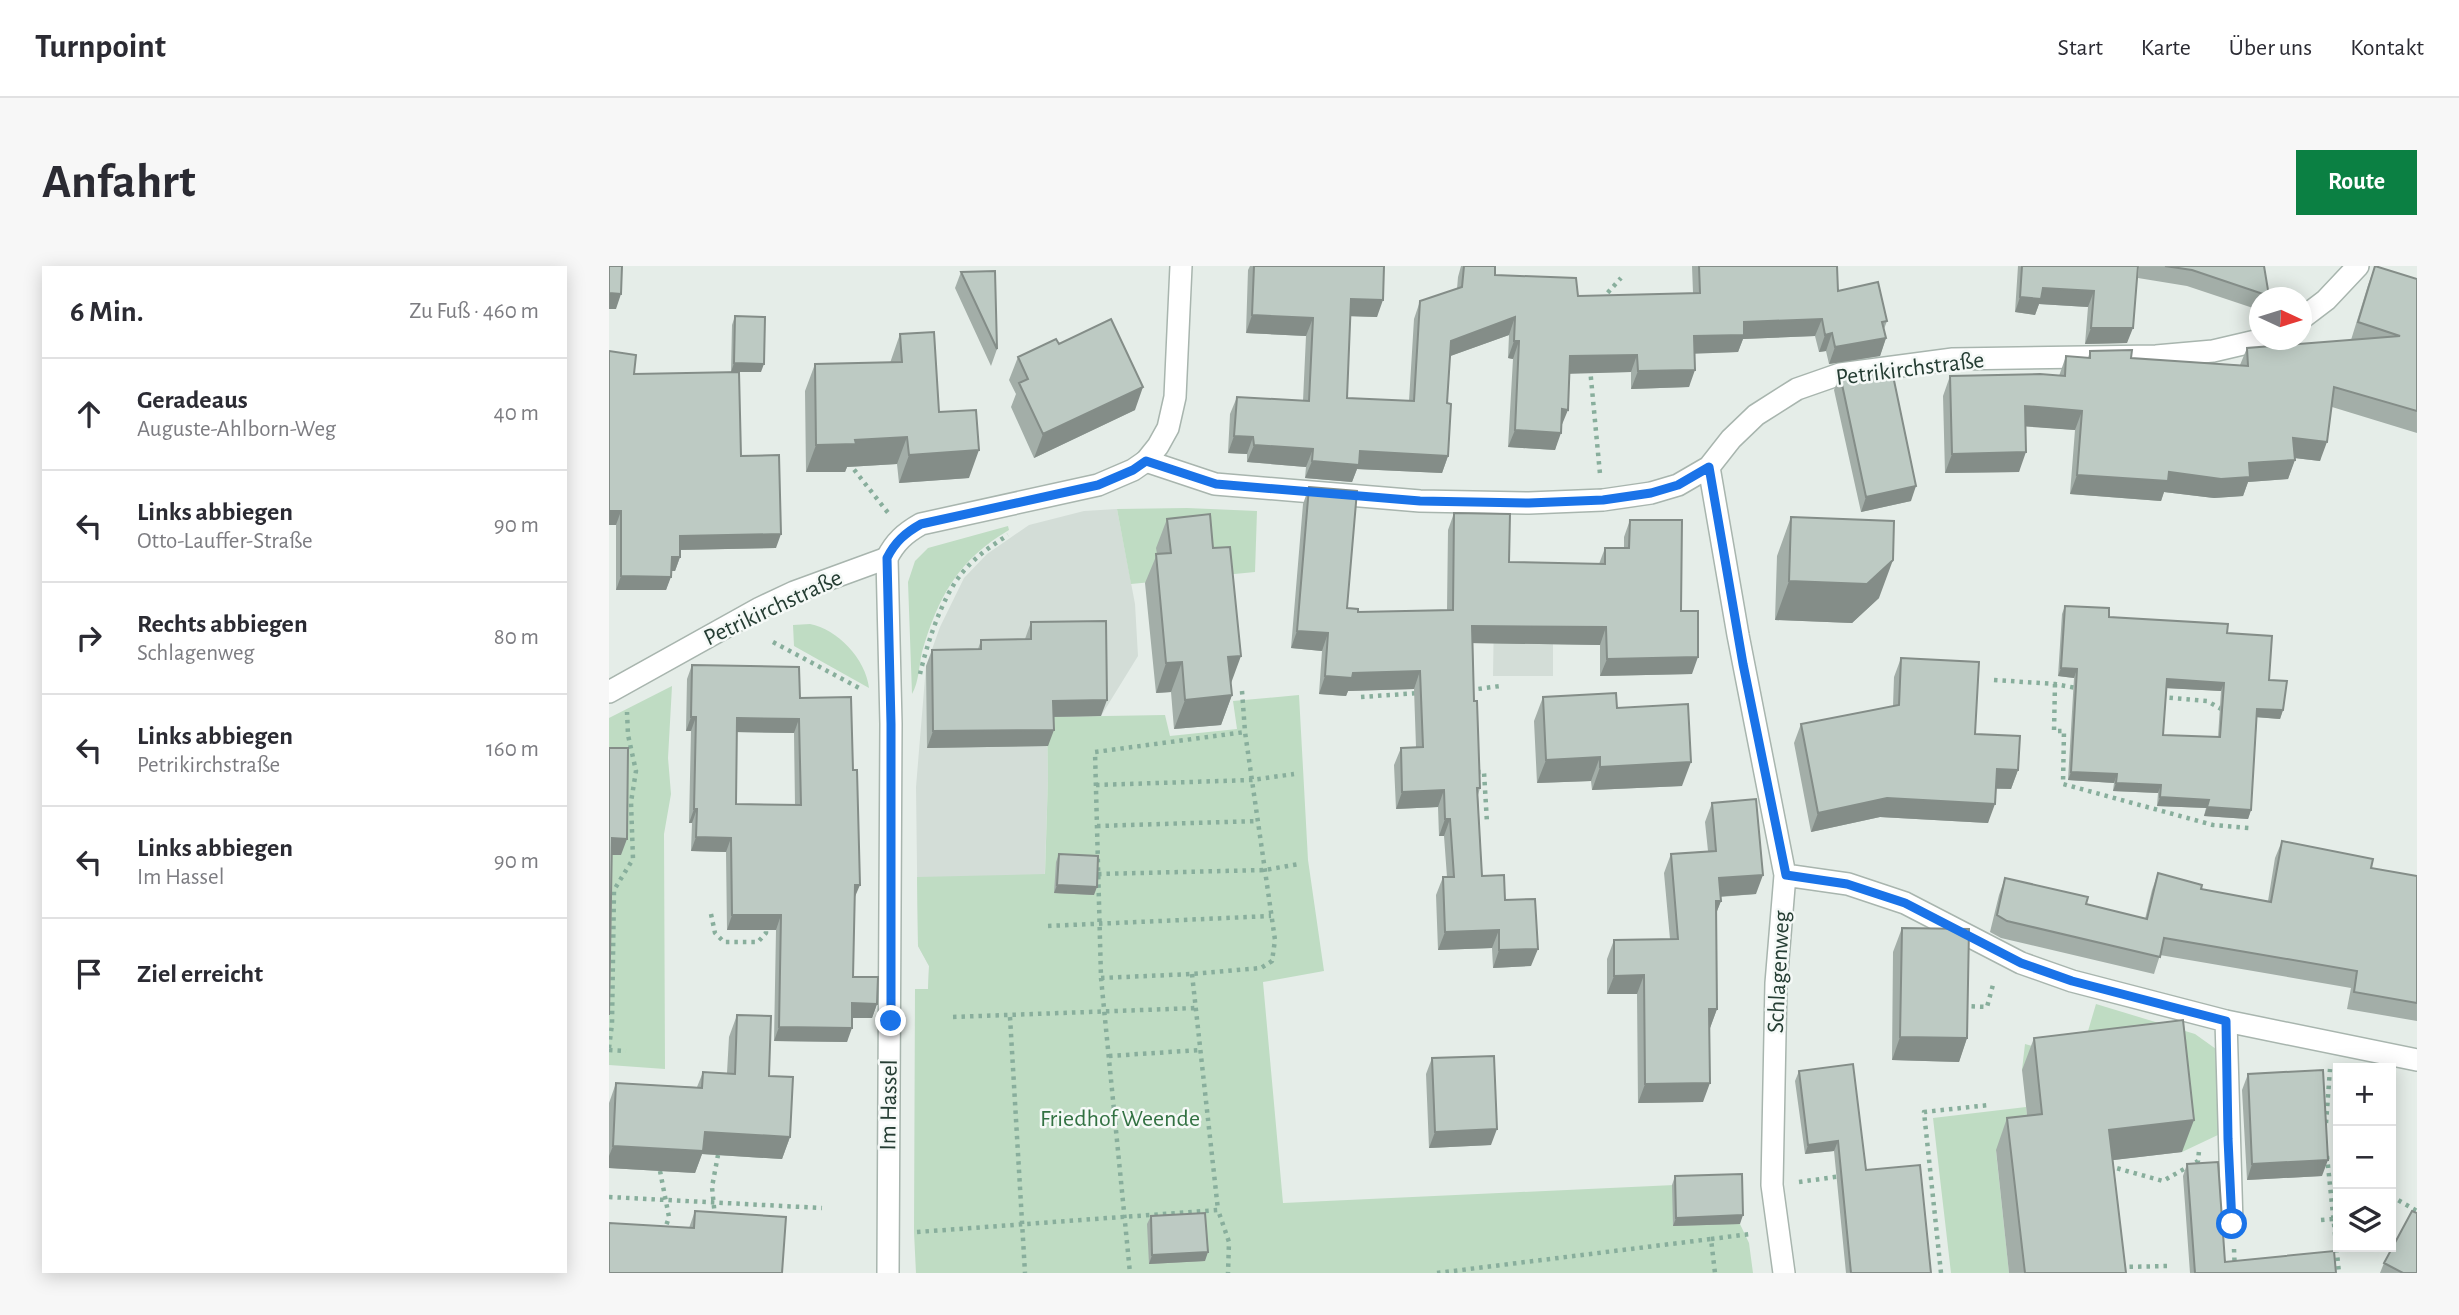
<!DOCTYPE html>
<html lang="de">
<head>
<meta charset="utf-8">
<style>
	:root { --surface:#fff; --page:#f7f7f7; --text:#2b2b33; --muted:#7c7c81; --line:#e1e1e2; --accent:#0b8043 }
	body { margin:0; font-family:"Alegreya Sans",sans-serif; background:var(--page); color:var(--text) }
	.controls { position:absolute; right:21px; bottom:21px; display:grid; overflow:hidden; border-radius:0px; box-shadow:0 4px 18px #0003 }
	.controls button { width:63px; height:63px; display:grid; place-items:center; padding:0; border:0; border-bottom:2px solid var(--line); background:var(--surface); color:var(--text); font:35px sans-serif }
	.compass { position:absolute; left:1640px; top:21px; width:63px; height:63px; border-radius:50%; background:var(--surface); box-shadow:0 4px 18px #0003; rotate:94deg }
	.stop { position:absolute; width:21px; height:21px; margin:-16px; border:5px solid #1a73e8; border-radius:50%; background:#fff }
	.stop.end { background:#1a73e8; border-color:#fff; box-shadow:0 2px 7px #0008 }
	.list { margin:0; padding:0; list-style:none }
	h2 { display:flex; justify-content:space-between; align-items:center; height:91px; margin:0; padding:0 28px; font-size:30px }
	h2 small { font-size:23px; font-weight:400; color:var(--muted) }
	.list li { display:grid; grid-template-columns:46px 1fr auto; gap:21px; align-items:center; box-sizing:border-box; height:112px; padding:0 28px; border-top:2px solid var(--line) }
	.list b { display:block; font-size:26px; white-space:nowrap }
	.list p { margin:0; font-size:23px; white-space:nowrap; color:var(--muted) }
	.list em { font-size:23px; font-style:normal; color:var(--muted) }
	.icon { flex:none; width:38px; height:38px; fill:none; stroke:currentColor; stroke-width:2; stroke-linecap:round; stroke-linejoin:round }
	.map { position:relative; flex:none; width:1808px; height:1007px; overflow:hidden; border-radius:0px }
	header { display:flex; align-items:center; gap:42px; box-sizing:border-box; height:98px; padding:0 35px; background:var(--surface); border-bottom:2px solid var(--line) }
	header strong { font-size:33px }
	nav { display:flex; gap:38px; margin-inline-start:auto; font-size:24px }
	.intro { display:flex; align-items:center; justify-content:space-between; box-sizing:border-box; height:168px; padding:0 42px }
	h1 { margin:0; font-size:49px }
	.button { padding:18px 32px; border-radius:0px; background:var(--accent); color:#fff; font-size:24px; font-weight:700 }
	main { display:flex; gap:42px; padding:0 42px }
	aside { flex:1; background:var(--surface); border-radius:0px; box-shadow:0 4px 18px #0003 }
	.map>svg:first-child { display:block }
</style>
</head>
<body>
<header>
<strong>Turnpoint</strong>
<nav><a>Start</a><a>Karte</a><a>Über uns</a><a>Kontakt</a></nav>
</header>
<div class="intro"><h1>Anfahrt</h1><a class="button">Route</a></div>
<main>
<aside>
<h2>6 Min.<small>Zu Fuß · 460 m</small></h2>
<ul class="list">
<li><svg class="icon" aria-label="ahead" viewBox="0 0 24 24"><path d="M12 20V5M6 11l6-6 6 6"/></svg><div><b>Geradeaus</b><p>Auguste-Ahlborn-Weg</p></div><em>40 m</em></li>
<li><svg class="icon" aria-label="left" viewBox="0 0 24 24"><path d="M17 20v-9H6M10 6l-5 5 5 5"/></svg><div><b>Links abbiegen</b><p>Otto-Lauffer-Straße</p></div><em>90 m</em></li>
<li><svg class="icon" aria-label="right" viewBox="0 0 24 24"><path d="M7 20v-9h11M14 6l5 5-5 5"/></svg><div><b>Rechts abbiegen</b><p>Schlagenweg</p></div><em>80 m</em></li>
<li><svg class="icon" aria-label="left" viewBox="0 0 24 24"><path d="M17 20v-9H6M10 6l-5 5 5 5"/></svg><div><b>Links abbiegen</b><p>Petrikirchstraße</p></div><em>160 m</em></li>
<li><svg class="icon" aria-label="left" viewBox="0 0 24 24"><path d="M17 20v-9H6M10 6l-5 5 5 5"/></svg><div><b>Links abbiegen</b><p>Im Hassel</p></div><em>90 m</em></li>
<li><svg class="icon" aria-label="arrive" viewBox="0 0 24 24"><path d="M6 21V4h12l-3 4 3 4H6"/></svg><div><b>Ziel erreicht</b></div></li>
</ul>
</aside>
<div class="map">
<svg width="1808" height="1007" viewBox="0 0 1808 1007">
	<rect width="100%" height="100%" fill="#e5ede8"/>
	<path fill="#d3ddd7" d="M508,243L526,338L529,390L492,450L438,452L439,512L432,721L319,723L320,700L309,680L307,521L317,400L331,361L355,312L378,288L420,259L475,245Z
		M885,348L944,349V410H884Z"/>
	<path fill="#bfdcc3" d="M578,242L648,245L646,306L522,318L508,243Z
		M399,260L400,264C349,294 329,331 313,386C310,399 310,416 303,428L299,316L306,295L319,282Z
		M201,358C228,363 257,393 260,422L185,380L184,359Z
		M63,420L59,492L62,528L55,568L56,803L0,799V452Z
		M690,429L699,594L715,705L654,716L674,937L1130,916L1131,958L1140,977L1144,1007H307L305,966L306,723H319L320,700L309,680L308,611L436,608L439,512L438,451L556,449L561,470L628,463L624,435Z
		M1487,738L1586,768L1607,783L1611,868L1573,886L1562,787L1413,804L1416,778L1444,786L1474,782Z
		M1417,841L1422,880L1387,885L1400,1007H1342L1324,852Z"/>
	<g fill="none" stroke-linecap="round" stroke-linejoin="round">
		<defs>
			<path id="minor" d="M1692,53L1717,34L1749,0
				M537,195L606,218L811,235L920,237L994,234L1042,227L1069,219L1100,201L1122,173L1147,149L1188,123L1231,108L1344,93L1547,90L1604,85L1651,74
				M1100,201L1129,369L1176,609L1167,717L1163,919L1175,1007
				M0,426L151,342L185,326L278,292
				M1176,609L1239,618L1296,637L1412,697L1463,715L1617,755L1808,794
				M1617,755L1623,958"/>
			<path id="tertiary" d="M279,1007L282,458L278,292C286,276 296,267 312,258L489,219L524,204L537,195L549,180L559,162L566,131L572,0"/>
		</defs>
		<use href="#minor" stroke="#a8b5ae" stroke-width="24"/>
		<use href="#tertiary" stroke="#a8b5ae" stroke-width="24"/>
		<path stroke="#88ae9c" stroke-width="4.5" stroke-dasharray="3.5 5" stroke-linecap="butt" d="M993,33L1012,12
			M981,102L991,208
			M242,196L243,201L280,248
			M164,376L254,424
			M311,408C318,378 333,331 353,307C366,291 382,280 399,269
			M1385,414L1446,418L1467,422
			M1446,418L1445,465H1455L1454,518L1604,559L1640,562
			M861,424L891,420
			M633,425L636,466
			M752,431L810,427
			M1552,431L1598,435L1614,444
			M868,506H875L878,557
			M487,519L643,514L685,508
			M488,560L649,555
			M489,608L656,604L690,598
			M102,648L106,667L115,676H149L157,667V658
			M439,660L662,650
			M583,708L609,944
			M492,712L583,708L652,702L663,695L666,674L636,466L486,486L492,712L521,1007
			M1354,740L1378,741L1385,715
			M344,751L587,742
			M401,751L416,1007
			M0,782L3,758L5,624L24,593L22,536L27,505L19,469L18,446
			M0,784L17,785
			M500,790L591,784
			M1717,857L1721,803
			M1718,890L1730,1007
			M1500,900L1554,915L1589,895L1590,885
			M51,905L60,951L55,966
			M1190,916L1233,910
			M1782,930L1808,945
			M0,931L213,942
			M106,951L103,921L109,889
			M1712,954L1724,953
			M308,966L609,944L620,976L619,1007
			M1102,973L1141,968
			M1625,983L1626,1007
			M1512,1001L1560,1000
			M828,1007L1102,973L1106,1007
			M1332,1007L1315,846L1380,839"/>
		<use href="#minor" stroke="#fff" stroke-width="21"/>
		<use href="#tertiary" stroke="#fff" stroke-width="21"/>
	</g>
	<path fill="#a3aea8" fill-rule="evenodd" d="M641,0H775L768,51L741,50L738,132L800,135L805,53L811,35L848,23L849,11L852,0H886V9L969,30L1084,27L1083,0H1228L1229,25L1278,55L1275,63L1277,72L1271,90L1220,98L1217,85L1210,86L1206,70L1134,73L1129,86L1086,87L1080,121L1022,123V106L960,107L952,161L946,184L899,181L904,93L899,92L900,69L841,90L838,137L839,190L833,207L748,203L743,216L696,212L697,201L638,196V188L619,187L621,148L628,131L694,135L697,70L637,67L639,4Z
		M1409,0H1529L1518,77L1476,78L1479,41L1430,38L1426,49L1406,46Z
		M1530,0H1655L1660,30V32H1650V44L1578,20L1529,12Z
		M1766,0L1808,13V167L1723,141L1711,195L1686,192L1679,213L1639,216L1634,230L1605,232L1555,226L1552,235L1461,228L1466,164L1417,160L1410,206L1336,207L1334,130L1341,110H1450L1457,90L1479,92L1481,85L1522,92L1631,99L1638,82L1742,74L1759,19Z
		M352,6L388,83L382,100L346,22Z
		M126,50L152,106H130L132,190L167,282L71,284V291L66,305H63L57,324H7V259H0V85L25,108L122,106L123,59Z
		M291,68L330,146L360,212L290,217L288,198L238,201L236,206H197L196,125L206,98L281,97Z
		M450,78L526,144L425,192L402,141L407,128L400,114L409,91Z
		M1231,109L1302,235L1252,246L1225,124Z
		M700,221L738,342L749,346L838,344L839,264L845,247L900,296L990,298L996,282H1015V271L1021,254L1072,345L1083,408L991,410V379L864,377L865,435L871,522L869,529L873,610L896,634L922,700L884,702L883,682L829,684L827,629L834,611H838L835,570H830L829,541L787,543L785,499L792,482L807,481L805,423L739,425L737,430L710,428L713,385L682,382L694,238Z
		M1182,251L1270,332L1243,357L1166,354L1168,290Z
		M558,253L604,282L623,429L612,459L565,463L562,426L547,427L536,317L548,288L547,282Z
		M1456,340L1500,351L1618,367L1660,414L1674,444L1671,453L1648,451L1642,544L1639,553L1595,550L1597,542L1548,540L1549,527L1504,525L1505,517L1459,514L1465,412L1449,410L1453,348ZM1558,422L1612,425L1609,471L1554,469Z
		M422,356L492,450L444,451L439,480L318,482L317,400L323,384L369,383L372,374L416,373Z
		M1292,392L1366,468L1409,504L1402,523H1386L1379,557L1271,551L1202,566L1185,477L1192,458L1284,440L1285,411Z
		M83,399L191,432L246,631L244,711L268,738L263,752H243L238,776L165,775L167,664H118L117,586L82,585L83,557H80L82,465H77L78,413ZM128,466L185,467L186,539L127,538Z
		M934,431L1008,442L1073,520L983,524L982,515L928,517L925,455Z
		M1103,537L1147,628L1111,631L1112,635L1107,647L1108,743L1101,762H1100L1094,836L1029,837L1028,728H998V693L1005,674L1061,673L1055,607L1062,588L1099,585L1096,556Z
		M1673,575L1762,602L1808,610V755L1738,743L1742,722L1551,689L1545,708L1392,672L1381,666L1390,629L1396,612L1477,638L1536,653L1543,624L1549,607L1592,623L1659,635L1666,592Z
		M450,588L485,629L445,627L447,596Z
		M1293,662L1358,772L1350,796L1283,794L1284,686Z
		M128,749L181,871L173,893L93,888L86,907L0,902V837L7,817L88,821L94,806L118,807L120,771Z
		M1425,772L1573,886L1504,894L1517,1007H1400L1387,884L1398,852L1418,849L1413,804Z
		M823,792L882,879L820,882L817,808Z
		M1190,805L1322,1007H1237L1225,885L1196,888L1186,815Z
		M1639,808L1713,910L1638,914L1633,824Z
		M1578,898L1616,996L1727,1007H1581L1574,910Z
		M1066,910L1131,958L1064,960L1063,919Z
		M86,945L173,1007L80,962Z
		M542,950L596,995L540,998L538,958Z
		M1775,997L1808,1007H1771Z"/>
	<path fill="#848d88" d="M1434,22L1485,25L1479,41L1430,38L1426,49L1406,46L1411,31Z
		M0,27L12,28L7,43H0Z
		M742,33L774,34L768,51L735,50Z
		M643,49L704,52L697,70L637,67Z
		M906,51L900,69L836,92L842,75Z
		M1213,53L1206,70L1134,73L1129,86L1079,88L1085,70L1135,56Z
		M1482,62H1524L1518,77L1476,78Z
		M1223,67L1217,85L1210,86L1216,69Z
		M1277,72L1271,90L1220,98L1226,81Z
		M905,75H910L904,93L899,92Z
		M1028,89L1022,106L955,108L961,90Z
		M125,97L155,98L152,106H122Z
		M1086,104L1080,121L1022,123L1029,105Z
		M534,121L526,144L425,192L434,168Z
		M1416,140L1473,145L1466,164L1409,160Z
		M953,143L959,144L952,161Z
		M906,164L952,167L946,184L899,181Z
		M625,170L644,171L638,188L619,187Z
		M298,171L288,198L238,201L236,206H197L207,179L246,174Z
		M1684,172L1718,176L1711,195L1677,191Z
		M645,179L704,183L697,201L638,196Z
		M370,184L360,212L290,217L300,189Z
		M751,185L839,190L833,207L748,203L743,216L696,212L703,195Z
		M1417,186L1410,206L1336,207L1343,188Z
		M1686,194L1679,213L1639,216L1634,230L1605,232L1555,226L1552,235L1461,228L1468,209L1560,206L1640,197Z
		M1307,220L1302,235L1252,246L1257,231Z
		M0,245H12L7,259H0Z
		M172,268L167,282L66,284L71,270Z
		M63,291H71L66,305H58Z
		M1284,294L1270,332L1243,357L1166,354L1180,315Z
		M12,310L62,311L57,324H7Z
		M863,360L997,361L991,379L857,377Z
		M688,365L719,367L713,385L682,382Z
		M632,390L621,420L619,391Z
		M1089,391L1083,408L991,410L998,393Z
		M573,396L562,426L547,427L557,397Z
		M1452,402L1468,403L1465,412L1449,410Z
		M811,405L805,423L739,425L737,430L710,428L716,410L744,407Z
		M1558,413L1615,417L1612,425L1555,422Z
		M623,429L612,459L565,463L576,434Z
		M498,434L492,450L438,451L444,435Z
		M1648,443L1674,444L1671,453L1645,451Z
		M82,451H87L82,465H77Z
		M128,452L190,453L185,467L123,466Z
		M445,464L439,480L318,482L324,465Z
		M991,491L982,515L928,517L937,494Z
		M1082,496L1073,520L983,524L991,501Z
		M1388,503L1409,504L1402,523L1381,522Z
		M1462,506L1508,508L1505,517L1459,514Z
		M1507,517L1552,519L1549,527L1504,525Z
		M835,524L829,541L787,543L793,526Z
		M1551,531L1600,534L1597,542L1548,540Z
		M1278,532L1386,538L1379,557L1271,551L1202,566L1209,547Z
		M1598,541L1642,544L1639,553L1595,550Z
		M85,543H88L83,557H80Z
		M836,553H841L835,570H830Z
		M87,571L122,572L117,586L82,585Z
		M3,572L18,573L12,589H0Z
		M1154,609L1147,628L1103,631L1110,612Z
		M246,619H251L245,633Z
		M448,619L488,621L485,629L445,627Z
		M1107,635H1112L1105,653Z
		M123,649H172L167,664H118Z
		M890,664L883,682L829,684L836,666Z
		M929,683L922,700L884,702L890,684Z
		M1035,709L1028,728H998L1005,710Z
		M243,737L268,738L263,752H238Z
		M1100,743H1108L1101,762H1093Z
		M170,761L243,762L238,776L165,775Z
		M1291,771L1358,772L1350,796L1283,794Z
		M1101,817L1094,836L1029,837L1036,818Z
		M1585,854L1573,886L1488,896L1500,864Z
		M888,863L882,879L820,882L826,866Z
		M96,866L181,871L173,893L93,888L86,907L0,902V890L4,880Z
		M1229,875L1225,885L1196,888L1199,879Z
		M1719,894L1713,910L1638,914L1643,898Z
		M1134,949L1131,958L1064,960L1067,952Z
		M599,986L596,995L540,998L543,989Z"/>
	<path fill="#bdcac3" stroke="#848d88" stroke-width="2" fill-rule="evenodd" d="M0,0H13L12,28L0,27Z
		M645,0H775L774,34L742,33L738,132L805,135L811,35L853,21L855,0H886V9L967,12L969,30L1091,27L1090,0H1228L1229,25L1269,16L1278,55L1273,56L1277,72L1226,81L1223,67L1216,69L1213,53L1135,56V69L1085,70L1086,104L1029,105L1028,89L961,90L959,144L953,143L952,167L906,164L910,75H905L906,51L842,75L838,137L842,138L839,190L751,185L750,199L703,195L704,183L645,179L644,171L625,170L628,131L700,135L704,52L643,49Z
		M1413,0H1529L1524,62H1482L1485,25L1434,22L1432,33L1411,31Z
		M1556,0H1655L1660,30L1583,4Z
		M1766,0L1808,13V145L1725,121L1718,176L1684,172L1686,194L1640,197L1641,211L1612,213L1560,206L1559,215L1468,209L1473,145L1416,140L1417,186L1343,188L1341,110L1431,108L1456,110L1457,90L1481,92V85L1523,84L1522,92L1639,100L1638,82L1791,70L1749,56Z
		M386,5L388,83L352,6Z
		M126,50L156,51L155,98L125,97Z
		M502,53L534,121L434,168L410,117L419,113L409,91L447,73L450,78Z
		M325,66L330,146L367,144L370,184L300,189L298,171L246,174L247,178L207,179L206,98L293,96L291,68Z
		M0,85L27,89L25,108L130,106L132,190L170,189L172,268L71,270V291H63L62,311L12,310V245H0Z
		M1282,100L1307,220L1257,231L1231,109Z
		M700,221L748,225L738,342L749,343V346L844,344L845,247L901,248L900,296L996,298V282H1020L1021,254H1073L1072,345H1089V391L998,393L997,361L863,360L865,435H868L871,522H868L873,610L895,609L896,634L926,633L929,683L890,684V664L836,666L834,611H845L841,553H836L835,524L793,526L792,482L814,481L811,405L744,407L743,412L716,410L719,367L688,365Z
		M601,248L604,282L621,281L632,390L619,391L623,429L576,434L573,396L557,397L547,288L562,287L558,253Z
		M1182,251L1285,255L1284,294L1258,318L1180,315Z
		M1456,340L1500,342V351L1619,358L1618,367L1663,370L1660,414L1678,415L1674,444L1648,443L1642,544L1598,541L1600,534L1551,531L1552,519L1507,517L1508,508L1462,506L1468,403L1452,402ZM1558,413L1615,417L1611,471L1554,469Z
		M497,355L498,434L444,435L445,464L324,465L323,384L372,383V374L422,373V356Z
		M1292,392L1370,396L1366,468L1411,470L1409,504L1388,503L1386,538L1278,532L1209,547L1192,458L1290,439Z
		M83,399L190,401L191,432L242,431L244,504H248L251,619H246L244,711H269L268,738L243,737V762L170,761L172,649H123L122,572L87,571L88,543H85L87,451H82ZM128,452L190,453L192,539L127,538Z
		M1007,427L1008,442L1079,438L1082,496L991,501V491L937,494L934,431Z
		M0,482H19L18,573L3,572L0,749Z
		M1147,533L1154,609L1110,612L1112,635H1107L1108,743H1100L1101,817L1036,818L1035,709L1005,710V674L1069,673L1062,588L1107,585L1103,537Z
		M1673,575L1764,593L1762,602L1808,610V737L1745,726L1748,705L1555,672L1551,691L1398,655L1388,649L1396,612L1479,631L1477,638L1538,653L1549,607L1593,619L1592,623L1662,636Z
		M450,588L489,590L488,621L448,619Z
		M1293,662L1360,663L1358,772L1291,771Z
		M128,749L162,750L160,810L184,811L181,871L96,866L94,885L4,880L7,817L93,822L94,806L126,808Z
		M1574,754L1585,854L1500,864L1517,1007H1416L1398,852L1433,848L1425,772Z
		M885,790L888,863L826,866L823,792Z
		M1244,798L1257,904L1311,899L1322,1007H1242L1229,875L1199,879L1190,805Z
		M1714,804L1719,894L1643,898L1639,808Z
		M1609,896L1616,996L1725,985L1727,1007H1586L1578,898Z
		M1133,908L1134,949L1067,952L1066,910Z
		M86,945L177,951L173,1007H0V957L85,962Z
		M1803,945L1808,947V1007H1794L1775,997Z
		M596,947L599,986L543,989L542,950Z"/>
	<g fill="none" stroke-linecap="round" stroke-linejoin="round">
		<path stroke="#1a73e8" stroke-width="9" d="M282,755V458L278,292C286,276 296,267 312,258L489,219L524,204L537,195L607,218L811,235L920,237L994,234L1042,227L1069,219L1100,201L1134,398L1177,609L1238,618L1296,637L1412,697L1463,715L1617,755L1619,873L1623,958"/>
	</g>
	<g text-anchor="middle" dominant-baseline="central" stroke-width="5" stroke-linejoin="round" paint-order="stroke">
		<g font-size="24" fill="#253d33" stroke="#f5f9f7">
			<text transform="translate(1301 103) rotate(-7)">Petrikirchstraße</text>
			<text transform="translate(164 342) rotate(-25)">Petrikirchstraße</text>
			<text transform="translate(1170 706) rotate(-87)">Schlagenweg</text>
			<text transform="translate(280 839) rotate(-89)">Im Hassel</text>
		</g>
		<g font-size="24" fill="#327142" stroke="#f5f9f7">
			<text x="511" y="853">Friedhof Weende</text>
		</g>
	</g>
</svg>
<div class="controls">
<button>+</button>
<button>−</button>
<button><svg class="icon" aria-label="layers" viewBox="0 0 24 24"><path d="M12 4l9 5-9 5-9-5zM3 14l9 5 9-5"/></svg></button>
</div>
<svg class="compass" viewBox="-18 -18 36 36"><path d="M0-13l5 13h-10z" fill="#e53935"/><path d="M0 13l5-13h-10z" fill="#7c7c81"/></svg>
<div class="stop" style="left:1623px;top:958px"></div>
<div class="stop end" style="left:282px;top:755px"></div>
</div>
</main>
</body>
</html>
